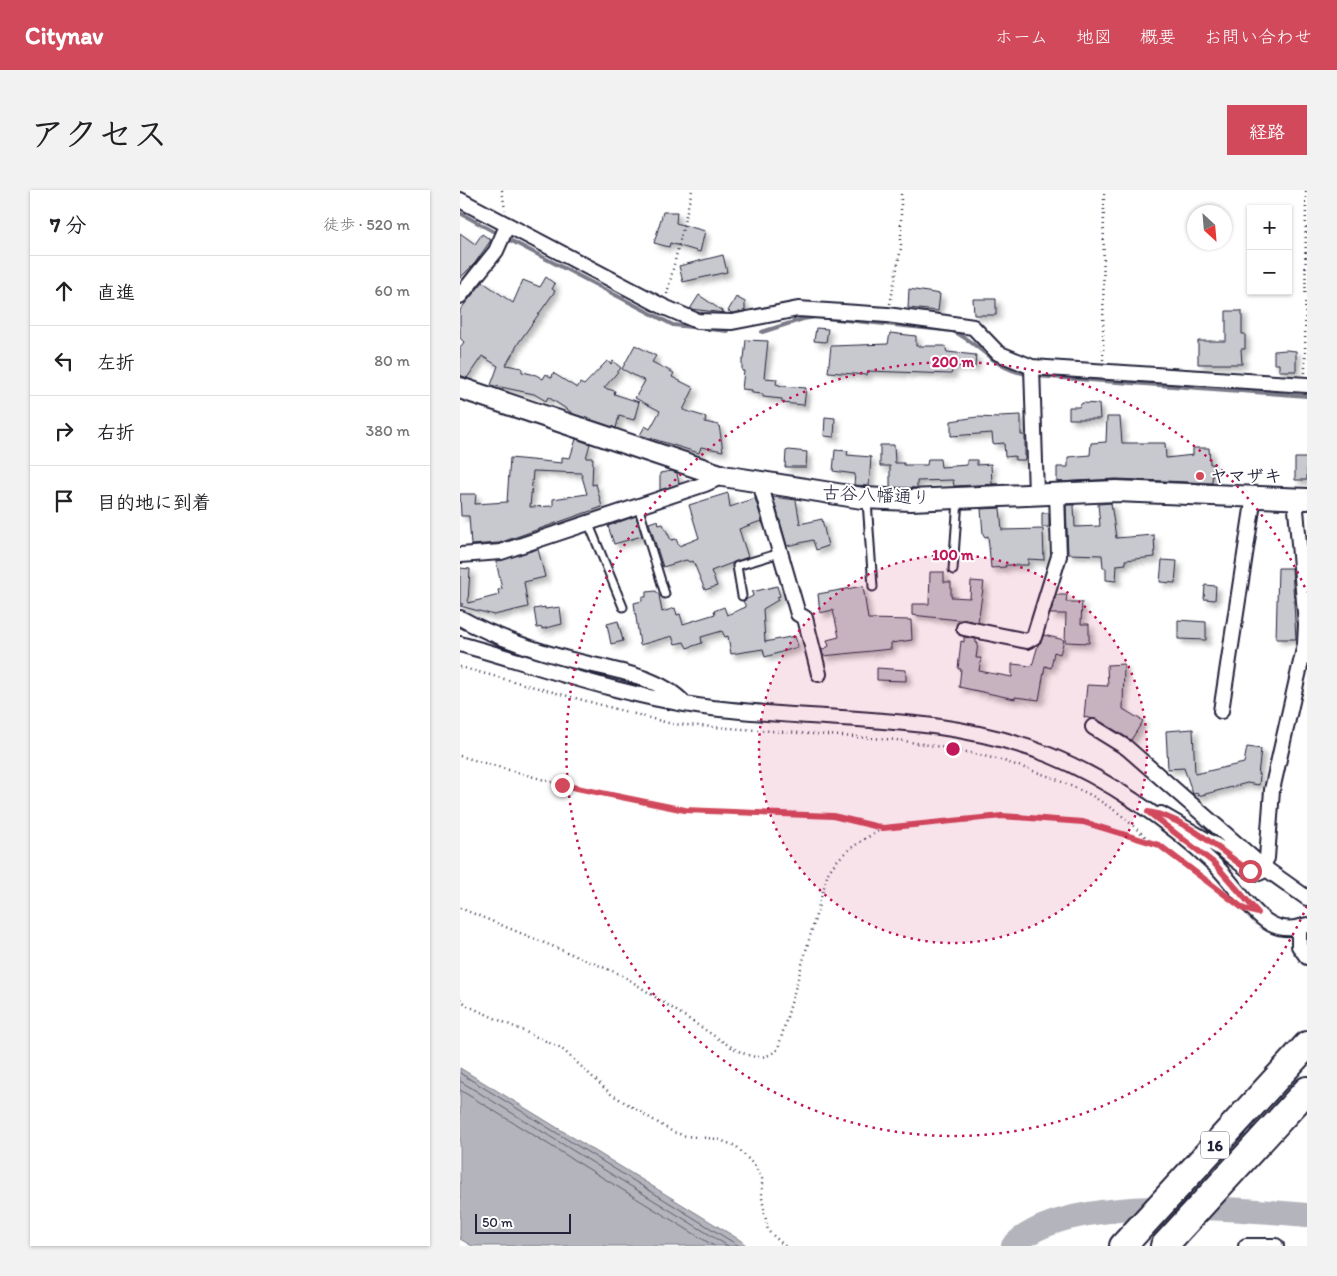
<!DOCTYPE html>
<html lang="ja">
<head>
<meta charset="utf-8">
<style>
	:root { --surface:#fff; --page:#f2f2f2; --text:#202124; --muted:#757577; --line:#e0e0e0; --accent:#d1495b }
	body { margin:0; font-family:Itim,"Klee One",sans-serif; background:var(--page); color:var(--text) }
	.controls { position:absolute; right:15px; top:15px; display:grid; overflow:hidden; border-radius:0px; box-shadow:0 1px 4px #0004 }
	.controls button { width:45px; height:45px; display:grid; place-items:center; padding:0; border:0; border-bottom:1px solid var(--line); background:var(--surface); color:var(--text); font:25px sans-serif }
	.compass { position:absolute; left:727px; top:15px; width:45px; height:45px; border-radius:50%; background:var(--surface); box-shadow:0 1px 4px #0004; rotate:154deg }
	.scale { position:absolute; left:15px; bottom:12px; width:96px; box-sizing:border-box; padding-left:5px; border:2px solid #22223b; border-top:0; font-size:14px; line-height:18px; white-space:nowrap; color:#22223b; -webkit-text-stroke:4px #fff; paint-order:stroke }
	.stop { position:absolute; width:15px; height:15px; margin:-11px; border:4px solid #d1495b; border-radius:50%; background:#fff }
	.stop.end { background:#d1495b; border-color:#fff; box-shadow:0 1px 5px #0008 }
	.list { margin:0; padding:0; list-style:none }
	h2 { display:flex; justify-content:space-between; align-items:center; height:65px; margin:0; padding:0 20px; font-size:21px }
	h2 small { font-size:16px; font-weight:400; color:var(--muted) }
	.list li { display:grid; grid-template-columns:32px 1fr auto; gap:15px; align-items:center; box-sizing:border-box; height:70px; padding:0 20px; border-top:1px solid var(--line) }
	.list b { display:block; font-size:19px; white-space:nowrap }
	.list em { font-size:16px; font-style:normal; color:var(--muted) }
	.icon { flex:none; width:28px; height:28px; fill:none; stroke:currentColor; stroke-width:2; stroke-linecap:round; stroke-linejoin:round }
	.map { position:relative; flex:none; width:847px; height:1056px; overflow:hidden; border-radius:0px }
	header { display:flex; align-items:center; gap:30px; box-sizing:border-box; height:70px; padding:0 25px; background:var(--accent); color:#fff }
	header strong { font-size:24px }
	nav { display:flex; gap:28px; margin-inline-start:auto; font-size:18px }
	.intro { display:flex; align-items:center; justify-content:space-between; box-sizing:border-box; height:120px; padding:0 30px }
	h1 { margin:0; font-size:35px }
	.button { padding:12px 22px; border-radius:0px; background:var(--accent); color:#fff; font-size:18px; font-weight:700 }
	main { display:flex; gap:30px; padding:0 30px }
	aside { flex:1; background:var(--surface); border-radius:0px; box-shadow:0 1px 4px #0004 }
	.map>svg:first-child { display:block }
</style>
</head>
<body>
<header>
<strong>Citynav</strong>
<nav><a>ホーム</a><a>地図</a><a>概要</a><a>お問い合わせ</a></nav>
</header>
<div class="intro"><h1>アクセス</h1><a class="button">経路</a></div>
<main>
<aside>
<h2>7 分<small>徒歩 · 520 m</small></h2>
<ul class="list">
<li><svg class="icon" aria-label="ahead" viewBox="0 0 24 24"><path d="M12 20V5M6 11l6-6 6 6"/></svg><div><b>直進</b></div><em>60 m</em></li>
<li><svg class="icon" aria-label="left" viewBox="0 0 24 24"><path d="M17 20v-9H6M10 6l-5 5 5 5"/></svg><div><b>左折</b></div><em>80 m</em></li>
<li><svg class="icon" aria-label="right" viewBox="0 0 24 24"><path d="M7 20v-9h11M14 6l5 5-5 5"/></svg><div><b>右折</b></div><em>380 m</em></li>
<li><svg class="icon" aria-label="arrive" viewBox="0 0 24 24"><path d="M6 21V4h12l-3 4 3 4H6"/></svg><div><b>目的地に到着</b></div></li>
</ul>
</aside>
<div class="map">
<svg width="847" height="1056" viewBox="0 0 847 1056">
	<defs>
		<filter id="shadow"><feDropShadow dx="4.5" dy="4.5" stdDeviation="2.5" flood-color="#0004"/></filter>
	</defs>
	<rect width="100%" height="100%" fill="#fff"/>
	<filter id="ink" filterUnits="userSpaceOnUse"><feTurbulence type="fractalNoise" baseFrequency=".02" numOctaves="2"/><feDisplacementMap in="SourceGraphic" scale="10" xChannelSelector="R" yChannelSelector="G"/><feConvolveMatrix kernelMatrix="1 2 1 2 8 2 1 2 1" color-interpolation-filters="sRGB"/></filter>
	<g filter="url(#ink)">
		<path fill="#b4b4bc" stroke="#7a7a88" d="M0,878L280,1050L287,1056H12L0,1049Z"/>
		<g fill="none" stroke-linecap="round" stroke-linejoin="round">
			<path stroke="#5c5c6f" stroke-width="1" d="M0,883L279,1056
				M0,891L268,1056
				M0,900L254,1056"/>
			<path stroke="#7a7a88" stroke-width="4" d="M0,23L40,45
				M48,49L213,135L267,141
				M302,142L343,129L356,127L493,141C523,156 531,177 566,184
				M575,186L847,206"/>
			<path stroke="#b4b4bc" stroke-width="24" d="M553,1056C605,1002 776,1019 847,1025"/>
		</g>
		<path fill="#c8c8cf" stroke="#22223b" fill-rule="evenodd" filter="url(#shadow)" d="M203,22H217L216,33L245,41L240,62L210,53L209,57L194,53Z
			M0,43L15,54L22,44L31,50L15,73L0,88Z
			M263,65L267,82L223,92L219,76Z
			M86,87L95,94L92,99L95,101L59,152L46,175L62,178V182L76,185L83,189L86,184L92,188L93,183L117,198L120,193L124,195L147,171L151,174L153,171L161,178L144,198L155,201L154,204L179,212L174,230L159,226L156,238L114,224L88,207L86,211L74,204L31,195L38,176L22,166L7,188L0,185V158L4,152L0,148V120L23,92L53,113L63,90L80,97Z
			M449,99L480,104L478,121L448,118Z
			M239,105L265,123L230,119Z
			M276,107L285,112V121L272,123L268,121Z
			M513,109H536V125H514Z
			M766,121H782V144H785V159H781L782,174H738V151H766Z
			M356,138L368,139L366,152L354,151Z
			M430,143L456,146V156H485L487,162L516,165L515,177L494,176L491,184L408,181L407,185L368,182L371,156L428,154Z
			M286,150L308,151L304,188L317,189L316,194L322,196L346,198L344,215L322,213V209L303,207V204L292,203V200L282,199L284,181H282V170L284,169Z
			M175,155L196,166L192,172L214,183L212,187L234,198L223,220L246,227L245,232L259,235L263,261L241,257L239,263L180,245L185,236L190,239L200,221L175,208L185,191L162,179Z
			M826,160L836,161V181H819V174H814V161Z
			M622,213L639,214L640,229H609V217H619Z
			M561,225V245H565V270H555V266L545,267L544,253L533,254L532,243L491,246V231L517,227L539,228V226Z
			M365,227L375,228L374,247L364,246Z
			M647,227H660L662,253H705L706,268L733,265V258H749L750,274H753L752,293L656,289L597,292V277H608V267L630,265L631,253L646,252Z
			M116,249L130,254L126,268H133L132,295L136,294L142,317L39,353L11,355L9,326H1L0,304H16L15,314L47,312L50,268L102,273V267L110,268ZM73,281L121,283L127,304L93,309V316L70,317Z
			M420,255H434L435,273H444V275H467L468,269H480L481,277L507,275V270H517V275L531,274L532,294H538L494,296L493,290L457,291V298L430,297V276H420Z
			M329,260L347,262L346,277H325L326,261Z
			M375,260L388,261L387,265L411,267L409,296L394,295L395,284L373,281Z
			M835,268H847V290H835Z
			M211,281L217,283L219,294L200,300V283Z
			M268,303L270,317L295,308L303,334L301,331L279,339L288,367L251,381L257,396L245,400L233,371L230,372L226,370L203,377L189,333L198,330L199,335L203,334L211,350L216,349L219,356L239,348L229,315Z
			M313,307L336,310L340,334L362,329L368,356L356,360L353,350L327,356Z
			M651,313L656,348L694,345L695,367L665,370L666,374L657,375L656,391L646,390V378H643L642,365L608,364L606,315H614L615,337L640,336L638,314Z
			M540,318L542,340L583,339L584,370L568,369V375H545L546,377L531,378L528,346L525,347L523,344L521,319Z
			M582,323H589V337H582Z
			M176,326L182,346L154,354L148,336Z
			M78,359L85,387L64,392L68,417L34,425L0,416L3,414H0V378L10,379L8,413L39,405L38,400L42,399L36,371Z
			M702,370L717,371L715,393L700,392Z
			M818,378H832L836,449H816Z
			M470,382H484V392H491V407L510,408L511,391L524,392L518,432L452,425V414H469Z
			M745,395L756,396L755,410L744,409Z
			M317,396L320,406L317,407L318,410L303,419L305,452L335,446L338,457L305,467L303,459L271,464L268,446L265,447L262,441L241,447L242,453L227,458L224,452L215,454L212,446L180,455L174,413L182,411V407H186V402L196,401L199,405L202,422L215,418L217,425L220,424L223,434L255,424L254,421L264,417L267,425L286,417L283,411L293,406L292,402Z
			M403,396L408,429L451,430L452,450L431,453V459L363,466L362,460L369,456L367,450L379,447L373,420L360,423L358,404Z
			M596,405H607L606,412H622L621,434H629V453L605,452L606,424H590Z
			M85,417V419L100,417L102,434L82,439V437L77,438L74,419Z
			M718,430L746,432V450L718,449Z
			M158,431L163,451L151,454L147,434Z
			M584,445L604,450L600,464L594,462L591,478L585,476L579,510L555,507V509L499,497L501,479H498L501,451L504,452V447L516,449V453H518L516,468H521L519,481L552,487V474L572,476L578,455Z
			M664,474L663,519L683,531L671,550L638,530L624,527L627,495L648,496L647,475Z
			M417,478L446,480V491L417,490Z
			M733,539L735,584L784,573L787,557L801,559L798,585H800L799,595L787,593L738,606V603L733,604L724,578L708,579L706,541Z"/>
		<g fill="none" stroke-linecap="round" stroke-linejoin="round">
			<defs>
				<path id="lane" d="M407,311L413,397
					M178,316L205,404
					M128,332L163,417
					M493,380L498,310
					M282,406L277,376L320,363"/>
				<path id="street" d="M0,10L204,117L237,131L272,132L338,119L427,125L486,133L513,137L538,163L572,177L847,195
					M0,106L36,61L47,36
					M572,177L576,304
					M300,293L338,424L345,428L359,484
					M835,308L846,434L845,454L812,600L807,668L802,676L847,708
					M0,365L41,362L245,294L263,286
					M0,428C33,446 68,458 104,468C143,479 196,483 224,513
					M504,438L567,451L574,447L599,366L597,303
					M0,454C79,476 156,504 237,516C354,533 476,520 589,565C646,588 709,631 754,674C771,690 792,724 811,734C822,740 836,739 847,735
					M761,521L794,306
					M633,537L667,558L802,676
					M701,624L762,659L790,681L799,683L807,679
					M839,738V756L847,767
					M786,1056H816"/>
				<path id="secondary" d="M0,198L263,286L402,308L451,310L656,301L847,309"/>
				<path id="highway" d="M663,1056L847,855
					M704,1056L847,900"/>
			</defs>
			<use href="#lane" stroke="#22223b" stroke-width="11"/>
			<use href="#street" stroke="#22223b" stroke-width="18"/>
			<use href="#secondary" stroke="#22223b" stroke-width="24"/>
			<use href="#highway" stroke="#22223b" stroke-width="30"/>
			<path stroke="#22223b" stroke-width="2.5" stroke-dasharray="1 4" stroke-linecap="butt" d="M42,0L45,20
				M207,104L232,0
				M430,114L441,58V0
				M643,170L644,0
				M845,183L846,0
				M0,477L212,534L438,550L493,559L541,570L591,587L631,605L660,624L690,651
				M0,566L102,595L225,620L373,626L423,638L542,626L623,632L699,655L757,698
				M0,718L162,785L268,855C285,865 301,874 318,859L368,683C381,661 402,651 423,638
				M0,809L8,816L101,858L151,904L213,942L226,946L257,949L276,956L295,976L302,989V1008L308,1041L325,1056"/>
			<use href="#lane" stroke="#fff" stroke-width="7"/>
			<use href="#street" stroke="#fff" stroke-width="14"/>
			<use href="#secondary" stroke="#fff" stroke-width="20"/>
			<use href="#highway" stroke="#fff" stroke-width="26"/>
		</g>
	</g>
	<g fill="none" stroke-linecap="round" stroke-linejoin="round" filter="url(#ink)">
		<path stroke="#d1495b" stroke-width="6" d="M102,595L225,620L373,626L423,638L542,626L623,632L699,655L784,719L798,723L754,673L688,622C727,628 758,660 790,681"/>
	</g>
	<circle cx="493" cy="559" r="194" fill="#c2185b" fill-opacity=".12"/>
	<g fill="none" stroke="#c2185b" stroke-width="2.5" stroke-dasharray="2.5 5">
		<circle cx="493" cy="559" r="194"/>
		<path d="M847 716A387 387 0 1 1 847 402"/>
	</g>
	<circle fill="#d1495b" stroke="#fff" stroke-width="2" cx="740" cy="286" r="5"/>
	<g text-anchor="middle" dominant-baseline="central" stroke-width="4" stroke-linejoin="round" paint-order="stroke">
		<rect fill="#fff" stroke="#646476" stroke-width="1" x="741" y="941.5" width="28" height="27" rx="4"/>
		<g font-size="16" font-weight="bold" fill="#22223b">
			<text x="755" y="955">16</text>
		</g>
		<g font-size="18" font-weight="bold" fill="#22223b" stroke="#fff" text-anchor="start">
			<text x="750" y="286">ヤマザキ</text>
		</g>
		<g font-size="18" fill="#22223b" stroke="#fff">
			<text transform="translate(416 305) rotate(3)">古谷八幡通り</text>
		</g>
	</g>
	<circle cx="493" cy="559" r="8" fill="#c2185b" stroke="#fff" stroke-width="2.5"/>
	<g font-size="15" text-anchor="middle" font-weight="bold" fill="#c2185b" stroke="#fff" stroke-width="4" stroke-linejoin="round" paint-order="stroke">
		<text x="493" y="177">200 m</text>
		<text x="493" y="370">100 m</text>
	</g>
</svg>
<div class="controls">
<button>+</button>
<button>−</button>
</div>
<svg class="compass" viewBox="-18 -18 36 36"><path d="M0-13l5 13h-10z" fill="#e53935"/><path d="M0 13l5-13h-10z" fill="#757577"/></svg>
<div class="scale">50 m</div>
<div class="stop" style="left:790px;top:681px"></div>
<div class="stop end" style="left:102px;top:595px"></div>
</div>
</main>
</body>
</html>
